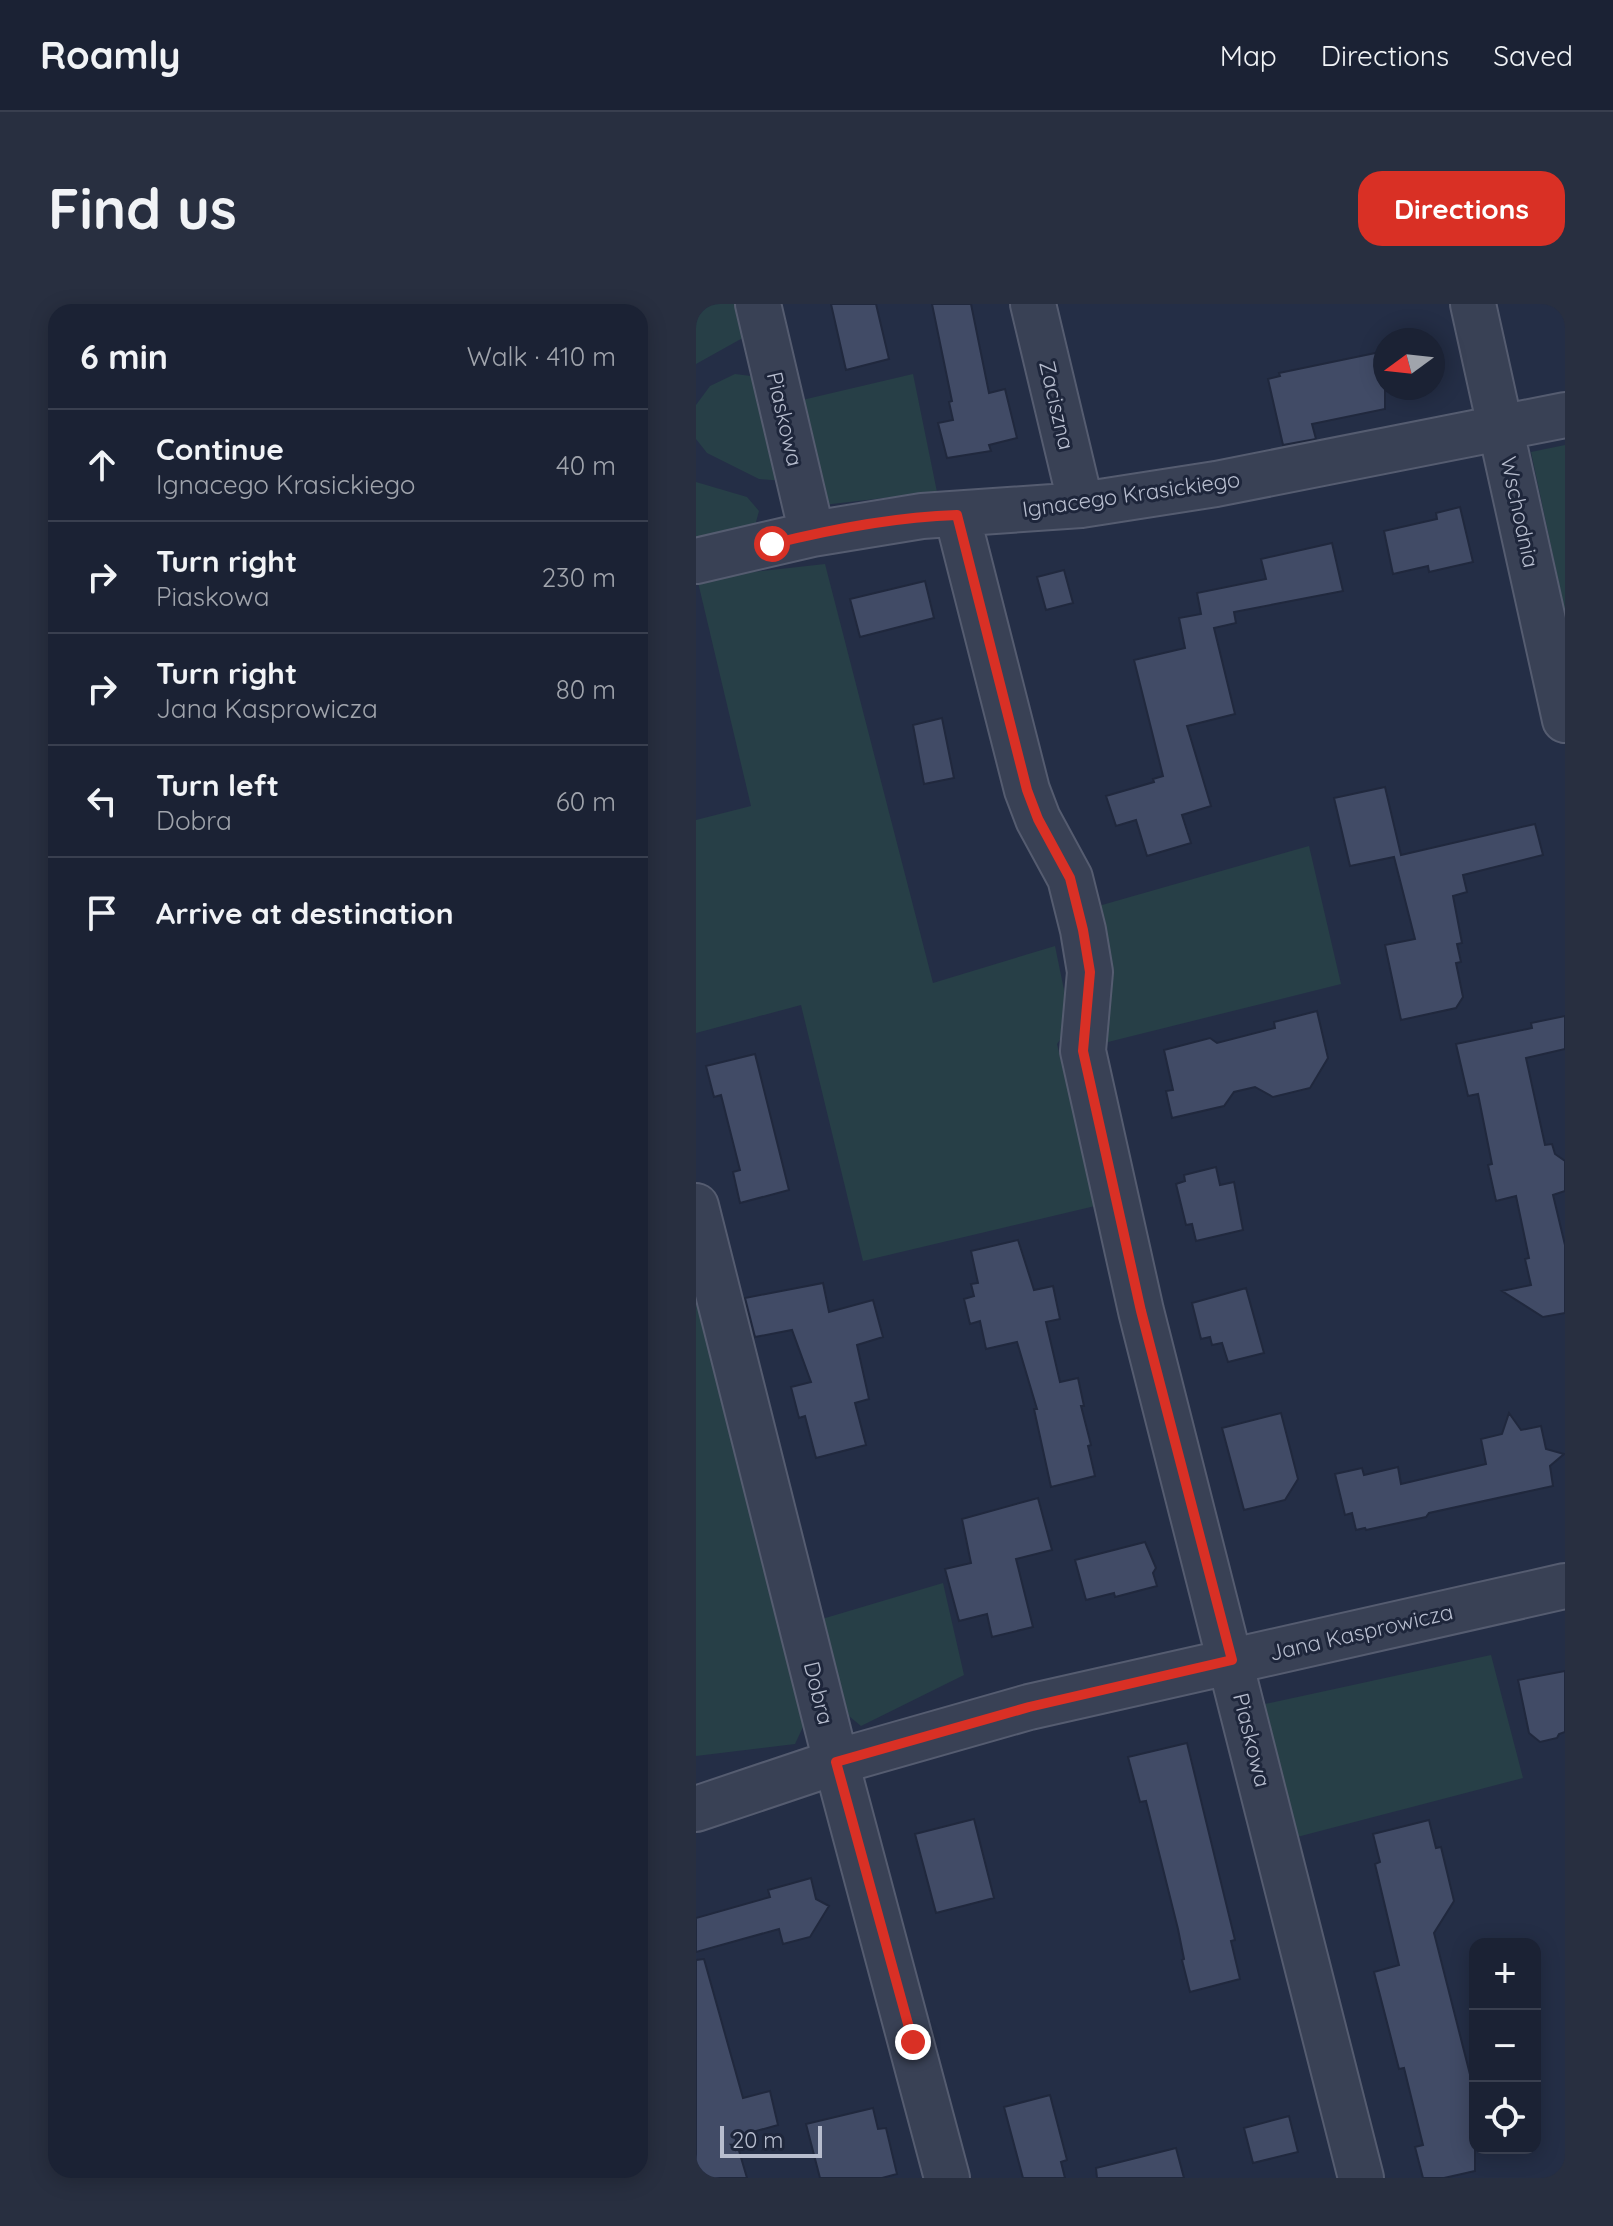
<!DOCTYPE html>
<html lang="en">
<head>
<meta charset="utf-8">
<style>
	:root { --surface:#1b2234; --page:#282f40; --text:#f1f3f6; --muted:#a0a4ac; --line:#393f4f; --accent:#d93025 }
	body { margin:0; font-family:Quicksand,sans-serif; background:var(--page); color:var(--text) }
	.controls { position:absolute; right:24px; bottom:24px; display:grid; overflow:hidden; border-radius:16px; box-shadow:0 4px 20px #0003 }
	.controls button { width:72px; height:72px; display:grid; place-items:center; padding:0; border:0; border-bottom:2px solid var(--line); background:var(--surface); color:var(--text); font:40px sans-serif }
	.compass { position:absolute; left:677px; top:24px; width:72px; height:72px; border-radius:50%; background:var(--surface); box-shadow:0 4px 20px #0003; rotate:255deg }
	.scale { position:absolute; left:24px; bottom:20px; width:102px; box-sizing:border-box; padding-left:8px; border:4px solid #b7bdce; border-top:0; font-size:22px; line-height:28px; white-space:nowrap; color:#b7bdce; -webkit-text-stroke:6px #1e263b; paint-order:stroke }
	.stop { position:absolute; width:24px; height:24px; margin:-18px; border:6px solid #d93025; border-radius:50%; background:#fff }
	.stop.end { background:#d93025; border-color:#fff; box-shadow:0 2px 8px #0008 }
	.list { margin:0; padding:0; list-style:none }
	h2 { display:flex; justify-content:space-between; align-items:center; height:104px; margin:0; padding:0 32px; font-size:34px }
	h2 small { font-size:26px; font-weight:400; color:var(--muted) }
	.list li { display:grid; grid-template-columns:52px 1fr auto; gap:24px; align-items:center; box-sizing:border-box; height:112px; padding:0 32px; border-top:2px solid var(--line) }
	.list b { display:block; font-size:30px; white-space:nowrap }
	.list p { margin:0; font-size:26px; white-space:nowrap; color:var(--muted) }
	.list em { font-size:26px; font-style:normal; color:var(--muted) }
	.icon { flex:none; width:44px; height:44px; fill:none; stroke:currentColor; stroke-width:2; stroke-linecap:round; stroke-linejoin:round }
	.map { position:relative; flex:none; width:869px; height:1874px; overflow:hidden; border-radius:24px }
	header { display:flex; align-items:center; gap:48px; box-sizing:border-box; height:112px; padding:0 40px; background:var(--surface); border-bottom:2px solid var(--line) }
	header strong { font-size:38px }
	nav { display:flex; gap:44px; margin-inline-start:auto; font-size:28px }
	.intro { display:flex; align-items:center; justify-content:space-between; box-sizing:border-box; height:192px; padding:0 48px }
	h1 { margin:0; font-size:56px }
	.button { padding:20px 36px; border-radius:24px; background:var(--accent); color:#fff; font-size:28px; font-weight:700 }
	main { display:flex; gap:48px; padding:0 48px }
	aside { flex:1; background:var(--surface); border-radius:24px; box-shadow:0 4px 20px #0003 }
	.map>svg:first-child { display:block }
</style>
</head>
<body>
<header>
<strong>Roamly</strong>
<nav><a>Map</a><a>Directions</a><a>Saved</a></nav>
</header>
<div class="intro"><h1>Find us</h1><a class="button">Directions</a></div>
<main>
<aside>
<h2>6 min<small>Walk · 410 m</small></h2>
<ul class="list">
<li><svg class="icon" aria-label="ahead" viewBox="0 0 24 24"><path d="M12 20V5M6 11l6-6 6 6"/></svg><div><b>Continue</b><p>Ignacego Krasickiego</p></div><em>40 m</em></li>
<li><svg class="icon" aria-label="right" viewBox="0 0 24 24"><path d="M7 20v-9h11M14 6l5 5-5 5"/></svg><div><b>Turn right</b><p>Piaskowa</p></div><em>230 m</em></li>
<li><svg class="icon" aria-label="right" viewBox="0 0 24 24"><path d="M7 20v-9h11M14 6l5 5-5 5"/></svg><div><b>Turn right</b><p>Jana Kasprowicza</p></div><em>80 m</em></li>
<li><svg class="icon" aria-label="left" viewBox="0 0 24 24"><path d="M17 20v-9H6M10 6l-5 5 5 5"/></svg><div><b>Turn left</b><p>Dobra</p></div><em>60 m</em></li>
<li><svg class="icon" aria-label="arrive" viewBox="0 0 24 24"><path d="M6 21V4h12l-3 4 3 4H6"/></svg><div><b>Arrive at destination</b></div></li>
</ul>
</aside>
<div class="map">
<svg width="869" height="1874" viewBox="0 0 869 1874">
	<rect width="100%" height="100%" fill="#242e46"/>
	<path fill="#273f47" d="M0,0H45L52,31L0,60Z
		M39,70L63,73L89,177L63,175L11,149L0,135V101L14,82Z
		M217,70L241,188L127,201L102,97Z
		M869,141V308L835,148Z
		M0,178L51,193L63,207L57,229L0,242Z
		M129,260L237,679L359,642L375,720L361,740L399,902L167,957L105,701L0,729V516L55,502L1,274Z
		M613,542L645,680L404,740L399,603Z
		M0,959L114,1408L99,1440L0,1452Z
		M247,1279L268,1371L165,1422L153,1412L126,1315Z
		M795,1351L827,1474L601,1533L569,1400Z"/>
	<path fill="#414b66" stroke="#20283d" stroke-width="2" d="M135,0H180L193,55L150,66Z
		M236,0H275L293,89L309,85L321,134L293,141L295,147L251,154L242,119L257,116L253,98L256,97Z
		M689,47V105L616,120L620,135L587,141L572,75L584,72L583,69Z
		M764,203L777,258L733,268L732,262L697,270L688,227L741,215L740,209Z
		M636,239L647,287L538,308L540,319L518,324L539,410L491,422L515,502L486,511L495,539L451,552L440,516L420,522L410,492L458,478L457,475L467,472L438,356L489,344L483,314L505,310L501,289L570,275L565,255Z
		M368,266L377,299L350,306L341,273Z
		M229,277L238,314L164,333L154,295Z
		M246,414L258,474L228,480L217,421Z
		M689,483L705,551L839,520L847,551L767,571L771,588L757,592L766,639L761,640L765,658L760,659L767,693L760,704L705,716L689,641L719,635L698,553L654,562L638,494Z
		M621,707L632,754L614,784L577,793L559,783L538,788L528,802L476,814L470,787L477,786L468,746L514,734L521,739L579,724L578,718Z
		M869,712V745L830,754L849,841L856,840L859,850L869,857V887L857,891L869,941V1009L847,1013L806,987L835,981L829,955L833,954L820,892L800,897L792,861L796,860L782,790L772,792L760,740L836,724L835,719Z
		M59,750L93,886L44,899L37,868L44,866L25,791L18,793L10,762Z
		M520,863L524,881L538,878L547,926L500,937L496,920L490,921L480,880L489,877L488,871Z
		M322,936L338,986L357,982L364,1015L350,1018L364,1078L382,1074L388,1102H385L395,1141L392,1142L399,1172L355,1183L338,1105H341L321,1038L290,1045L284,1017L274,1020L268,995L278,992L275,980L282,979L275,947Z
		M127,979L133,1008L177,996L187,1033L161,1041L173,1095L159,1099L170,1141L120,1154L109,1112L103,1114L95,1083L115,1078L96,1026L59,1033L49,994Z
		M550,984L568,1049L532,1058L526,1039L516,1041L514,1033L505,1035L496,999Z
		M585,1109L602,1175L589,1196L548,1206L526,1124Z
		M813,1109L825,1126L845,1122L850,1145L868,1150L854,1162L857,1182L733,1209L730,1213L670,1226L669,1224L660,1226L656,1209L649,1211L639,1170L666,1164L668,1171L702,1163L705,1180L790,1160L785,1135L806,1130Z
		M342,1194L356,1246L320,1255L337,1323L296,1333L291,1310L263,1317L249,1265L275,1259L266,1215Z
		M449,1238L460,1264L457,1269L461,1282L419,1293L418,1289L390,1296L379,1256Z
		M869,1367V1428L863,1430L861,1434L844,1438L833,1429L822,1376Z
		M491,1439L539,1636L535,1637L544,1675L494,1688L486,1656L488,1655L482,1625L450,1497L444,1498L432,1453Z
		M278,1515L298,1594L240,1609L219,1530Z
		M733,1516L740,1544L745,1543L758,1597L738,1629L779,1790V1867L748,1874H727L719,1843L727,1841L708,1764L703,1765L678,1668L703,1661L679,1560L684,1558L677,1530Z
		M115,1574L120,1595L133,1602L114,1633L87,1640L83,1625L0,1648V1614L74,1593L72,1586Z
		M8,1655L47,1794L74,1787L82,1821L39,1833L51,1874H0V1656Z
		M354,1791L371,1856L365,1858L369,1874H327L308,1803Z
		M177,1804L182,1825L190,1824L201,1870L186,1874H124L110,1820Z
		M593,1812L602,1848L557,1859L548,1824Z
		M480,1844L488,1874H401L400,1864Z"/>
	<g fill="none" stroke-linecap="round" stroke-linejoin="round">
		<defs>
			<path id="minor" d="M62,0L116,230
				M337,0L385,201
				M777,0L869,416
				M261,211L331,486L342,515L374,574L387,626L394,668L387,747L445,1007L665,1874
				M0,257L116,230L226,212L385,201L520,180L869,111
				M0,902L140,1458L251,1874
				M0,1505L140,1458L333,1403L869,1282"/>
		</defs>
		<use href="#minor" stroke="#555c70" stroke-width="48"/>
		<use href="#minor" stroke="#394155" stroke-width="44"/>
	</g>
	<g fill="none" stroke-linecap="round" stroke-linejoin="round">
		<path stroke="#d93025" stroke-width="10" d="M76,240C136,225 199,213 261,211L331,486L342,515L374,574L387,626L394,668L387,747L445,1007L536,1356L333,1403L140,1458L217,1738"/>
	</g>
	<g text-anchor="middle" dominant-baseline="central" stroke-width="6" stroke-linejoin="round" paint-order="stroke">
		<g font-size="22" fill="#b7bdce" stroke="#1e263b">
			<text transform="translate(361 101) rotate(77)">Zaciszna</text>
			<text transform="translate(89 115) rotate(77)">Piaskowa</text>
			<text transform="translate(435 190) rotate(-8)">Ignacego Krasickiego</text>
			<text transform="translate(824 208) rotate(78)">Wschodnia</text>
			<text transform="translate(665 1328) rotate(-13)">Jana Kasprowicza</text>
			<text transform="translate(123 1389) rotate(76)">Dobra</text>
			<text transform="translate(556 1436) rotate(76)">Piaskowa</text>
		</g>
	</g>
</svg>
<div class="controls">
<button>+</button>
<button>−</button>
<button><svg class="icon" aria-label="locate" viewBox="0 0 24 24"><circle cx="12" cy="12" r="6"/><path d="M12 2v4M12 18v4M2 12h4M18 12h4"/></svg></button>
</div>
<svg class="compass" viewBox="-18 -18 36 36"><path d="M0-13l5 13h-10z" fill="#e53935"/><path d="M0 13l5-13h-10z" fill="#a0a4ac"/></svg>
<div class="scale">20 m</div>
<div class="stop" style="left:76px;top:240px"></div>
<div class="stop end" style="left:217px;top:1738px"></div>
</div>
</main>
</body>
</html>
